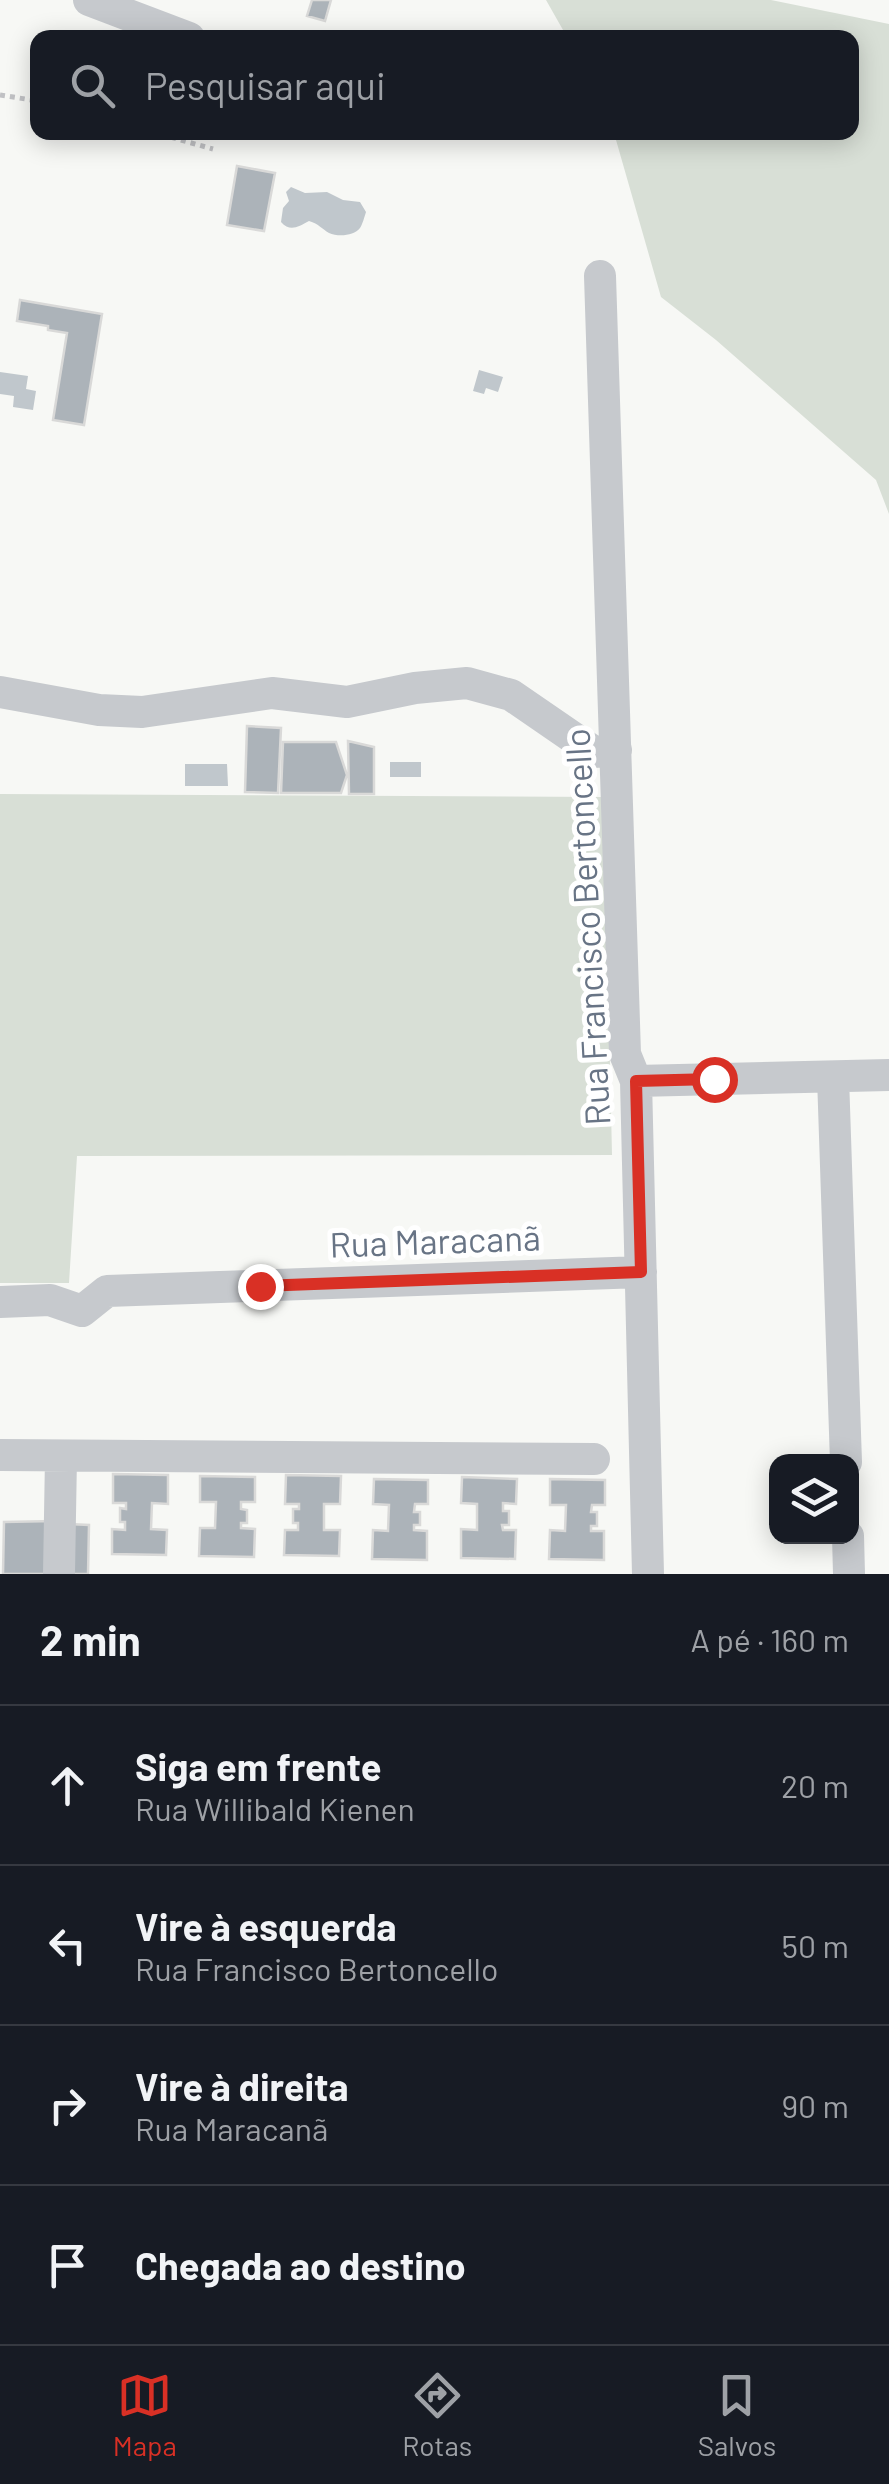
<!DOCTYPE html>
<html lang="pt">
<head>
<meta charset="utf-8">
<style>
	:root { --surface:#171b24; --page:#242831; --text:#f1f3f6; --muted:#9ea1a6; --line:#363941; --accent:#d93025 }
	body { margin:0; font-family:Barlow,sans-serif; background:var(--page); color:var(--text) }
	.controls { position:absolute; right:30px; bottom:30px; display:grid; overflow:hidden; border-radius:20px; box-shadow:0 5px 25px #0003 }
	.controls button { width:90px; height:90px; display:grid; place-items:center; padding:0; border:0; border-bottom:2px solid var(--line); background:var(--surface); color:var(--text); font:50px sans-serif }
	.stop { position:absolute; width:30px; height:30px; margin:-22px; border:8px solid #d93025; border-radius:50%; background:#fff }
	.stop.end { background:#d93025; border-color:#fff; box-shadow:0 2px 10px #0008 }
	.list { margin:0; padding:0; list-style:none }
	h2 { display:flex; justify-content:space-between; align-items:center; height:130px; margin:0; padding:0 40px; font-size:42px }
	h2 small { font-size:32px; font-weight:400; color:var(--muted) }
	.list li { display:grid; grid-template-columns:65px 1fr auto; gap:30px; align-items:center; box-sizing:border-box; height:160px; padding:0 40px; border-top:2px solid var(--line) }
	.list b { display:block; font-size:38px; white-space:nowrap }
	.list p { margin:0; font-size:32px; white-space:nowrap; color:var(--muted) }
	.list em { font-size:32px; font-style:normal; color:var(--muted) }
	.icon { flex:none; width:55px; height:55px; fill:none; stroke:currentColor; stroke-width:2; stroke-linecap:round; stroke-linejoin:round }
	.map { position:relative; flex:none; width:889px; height:1574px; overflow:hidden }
	.search { position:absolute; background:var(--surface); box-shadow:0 5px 25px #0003; left:30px; right:30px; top:30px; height:110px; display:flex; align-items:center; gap:25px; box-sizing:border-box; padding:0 35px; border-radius:20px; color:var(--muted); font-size:38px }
	.sheet { height:770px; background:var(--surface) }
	nav { display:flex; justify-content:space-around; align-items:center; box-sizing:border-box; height:140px; border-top:2px solid var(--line); background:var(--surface); font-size:28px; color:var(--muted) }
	nav a { display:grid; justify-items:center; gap:5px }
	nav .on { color:var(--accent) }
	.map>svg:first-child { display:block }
</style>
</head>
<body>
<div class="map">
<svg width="889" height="1574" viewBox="0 0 889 1574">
	<rect width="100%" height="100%" fill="#f7f8f5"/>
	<path fill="#d8dfd6" d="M546,0H771L889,24V514L876,480L716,340L661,297L614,133L852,132V38L567,37Z
		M0,794L604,797L612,1155L77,1156L69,1283H0Z"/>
	<path fill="#c0c7cc" d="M291,187L305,193L327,192L343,200L360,202L366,212C365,215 362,226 360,228C354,236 338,237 329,233C322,229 319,224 309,221C298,227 290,232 281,222L283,208L289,201L286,192Z
		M479,370L503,377L498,392L486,388L484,394L473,391Z
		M0,372L28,376L26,389L36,391L33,410L13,407L14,396L0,394Z
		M390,762H421V777H390Z
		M185,764H227L228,786H185Z"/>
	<path fill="#acb3b9" stroke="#d9d9d8" stroke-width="2.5" d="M312,0H331L325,21L307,16Z
		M237,166L275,173L264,231L227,225Z
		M20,300L102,314L84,425L53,420L67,333L48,330V326L17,321Z
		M247,726L281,728L278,793L245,792Z
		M348,741L374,747V794H349Z
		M283,742H336L347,775L341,793H281Z
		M113,1474L168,1475V1504L152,1503L151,1529L167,1530L166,1555L112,1554V1529L125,1530V1522H120V1508L126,1509V1503H113Z
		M286,1475L341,1476L340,1504H324V1530H340L339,1556L284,1555L285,1530H298V1523H293V1509H299V1504H285Z
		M200,1476L255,1477V1502H241V1509L247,1510V1523H241V1528L255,1529L254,1557L199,1556L200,1528H215L216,1502H200Z
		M462,1477L517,1479L516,1504L503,1503V1511H509V1525H502L503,1530H516L515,1559L461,1558V1529L477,1530V1504L461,1503Z
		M374,1479L428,1480V1504H415L414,1512H420V1525H414V1530L427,1531V1560L372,1559L373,1530L388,1531L389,1505L373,1504Z
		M550,1479L605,1480V1505H592L591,1512H597V1526H591V1531H604V1560L549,1559L550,1530L565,1531L566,1505H550Z
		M54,1521L53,1574H3L4,1522Z
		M68,1524L89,1525L88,1574H67Z"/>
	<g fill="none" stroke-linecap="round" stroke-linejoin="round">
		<path stroke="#c0c1c4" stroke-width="5" stroke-dasharray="5 5" stroke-linecap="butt" d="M0,95L38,101
			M152,132L213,149"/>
		<path stroke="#c6c9cd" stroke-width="32" d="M89,0L189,38
			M600,276L625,1054L636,1081L648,1574
			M0,692L99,710L142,712L272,693L347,702L415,688L467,683L511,695L594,752L616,750
			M833,1077L846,1462
			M636,1081L889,1075
			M0,1302L50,1300L82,1311L107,1291L641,1272
			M0,1455L594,1459
			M848,1536L849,1574
			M59,1574L61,1457"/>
	</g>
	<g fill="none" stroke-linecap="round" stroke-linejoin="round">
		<path stroke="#d93025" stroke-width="12" d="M260,1286L641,1272L636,1081L714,1079"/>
	</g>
	<g text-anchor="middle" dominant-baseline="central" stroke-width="10" stroke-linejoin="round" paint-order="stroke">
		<g font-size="35" fill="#687485" stroke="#fff">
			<text transform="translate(586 927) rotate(-93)">Rua Francisco Bertoncello</text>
			<text transform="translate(435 1240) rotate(-2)">Rua Maracanã</text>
		</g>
	</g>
</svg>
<div class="controls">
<button><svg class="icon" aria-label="layers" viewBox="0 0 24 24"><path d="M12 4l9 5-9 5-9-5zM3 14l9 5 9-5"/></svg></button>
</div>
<div class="stop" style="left:714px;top:1079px"></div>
<div class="stop end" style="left:260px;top:1286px"></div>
<div class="search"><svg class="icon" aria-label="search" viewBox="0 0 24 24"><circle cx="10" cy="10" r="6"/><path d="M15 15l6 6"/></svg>Pesquisar aqui</div>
</div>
<section class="sheet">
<h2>2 min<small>A pé · 160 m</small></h2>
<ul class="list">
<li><svg class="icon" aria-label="ahead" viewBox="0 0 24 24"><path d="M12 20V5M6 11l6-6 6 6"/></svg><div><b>Siga em frente</b><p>Rua Willibald Kienen</p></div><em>20 m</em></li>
<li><svg class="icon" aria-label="left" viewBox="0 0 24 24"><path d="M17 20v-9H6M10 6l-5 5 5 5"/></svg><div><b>Vire à esquerda</b><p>Rua Francisco Bertoncello</p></div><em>50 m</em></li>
<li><svg class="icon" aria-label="right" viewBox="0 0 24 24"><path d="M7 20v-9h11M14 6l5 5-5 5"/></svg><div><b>Vire à direita</b><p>Rua Maracanã</p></div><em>90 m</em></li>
<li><svg class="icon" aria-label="arrive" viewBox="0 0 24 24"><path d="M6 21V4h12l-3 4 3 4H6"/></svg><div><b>Chegada ao destino</b></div></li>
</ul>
</section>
<nav>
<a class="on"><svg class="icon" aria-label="map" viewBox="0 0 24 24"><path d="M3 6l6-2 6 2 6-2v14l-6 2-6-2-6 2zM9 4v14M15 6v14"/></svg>Mapa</a>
<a><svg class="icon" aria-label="directions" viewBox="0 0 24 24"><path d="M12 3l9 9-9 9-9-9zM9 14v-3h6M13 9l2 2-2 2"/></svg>Rotas</a>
<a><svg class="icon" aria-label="saved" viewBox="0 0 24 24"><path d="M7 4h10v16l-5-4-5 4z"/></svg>Salvos</a>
</nav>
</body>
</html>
